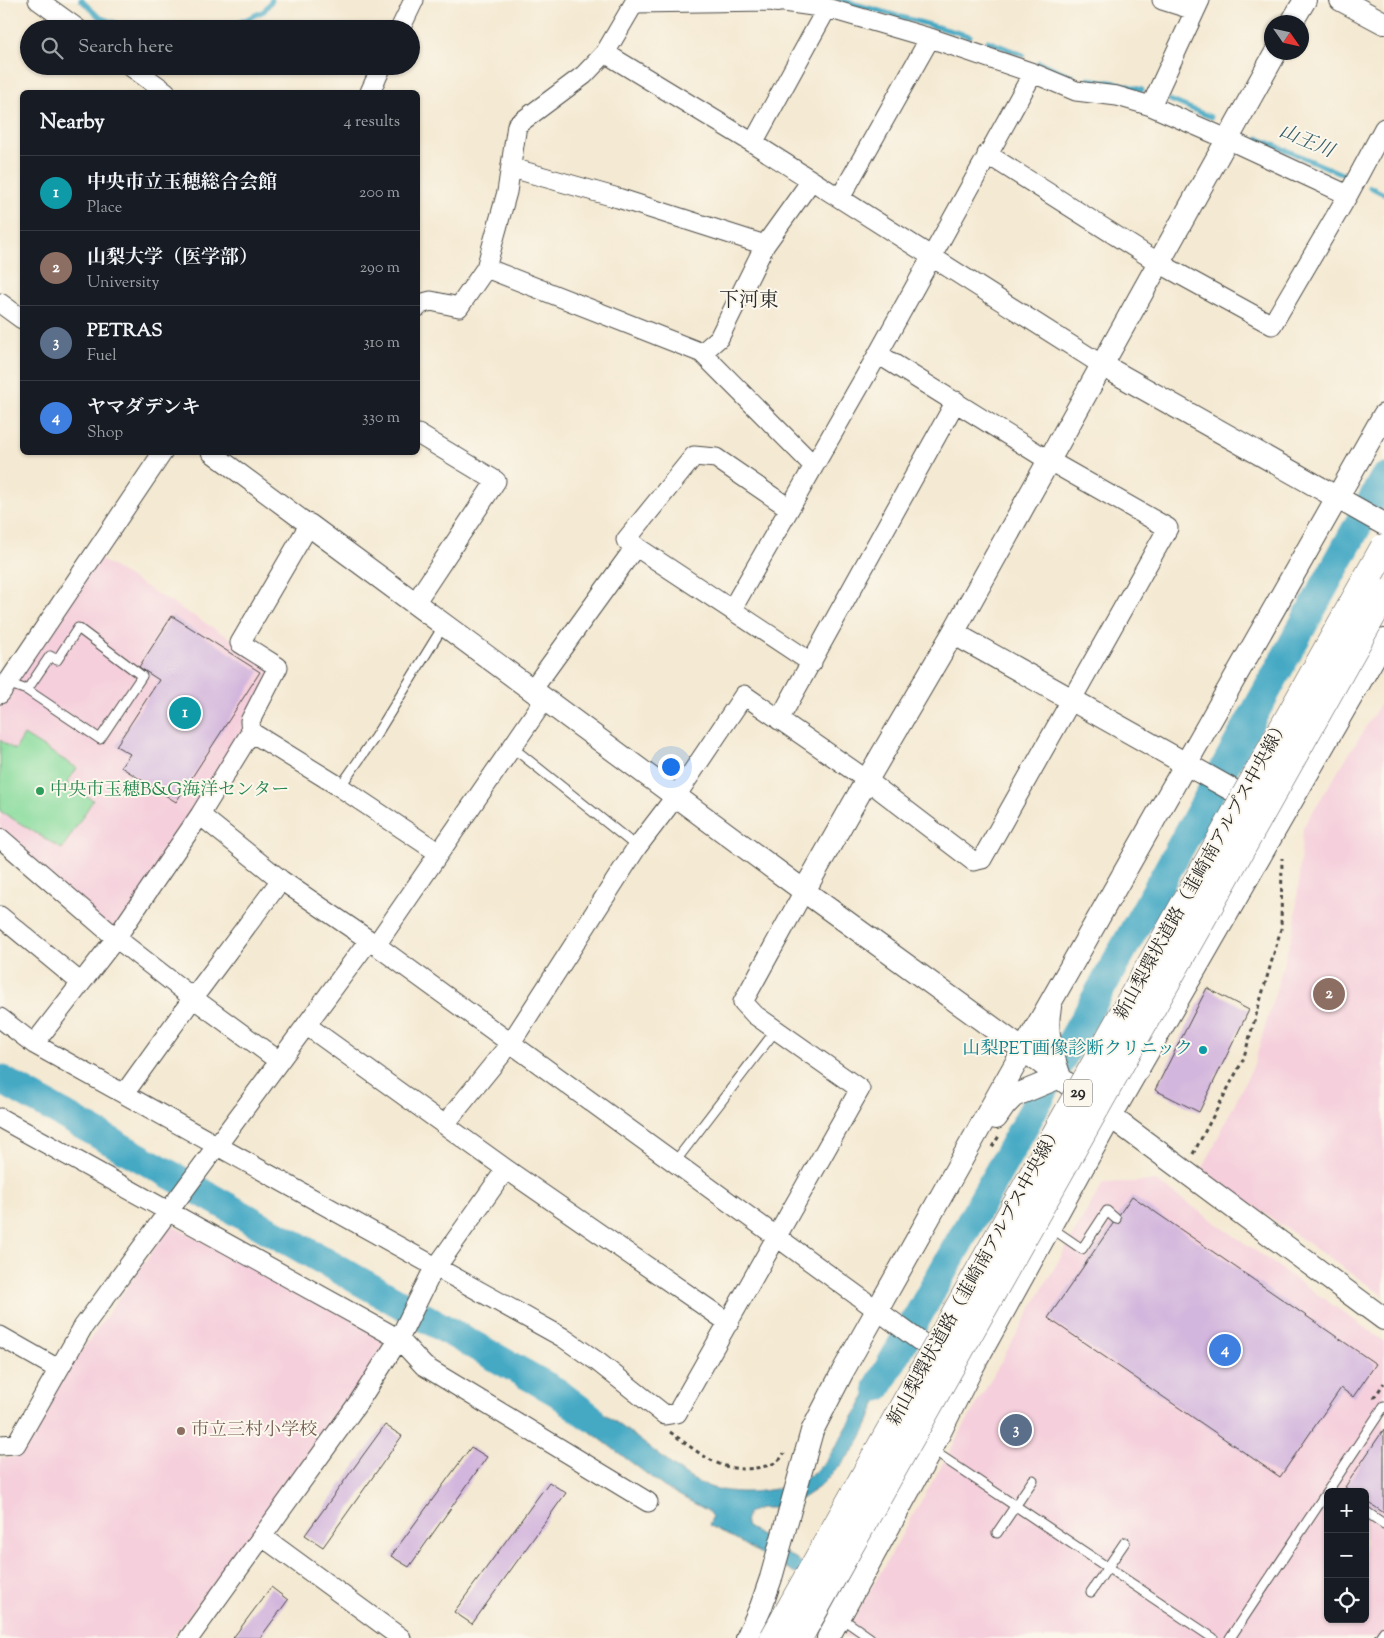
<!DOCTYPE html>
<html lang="en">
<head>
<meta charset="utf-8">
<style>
	:root { --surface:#171b24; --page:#20242c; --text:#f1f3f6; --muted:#9ea1a6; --line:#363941; --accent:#1f6fb2 }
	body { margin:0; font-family:"Sorts Mill Goudy","Noto Serif JP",serif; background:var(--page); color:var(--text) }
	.controls { position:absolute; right:15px; bottom:15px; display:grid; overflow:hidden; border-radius:8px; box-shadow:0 1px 4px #0004 }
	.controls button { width:45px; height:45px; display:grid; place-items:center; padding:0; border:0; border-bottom:1px solid var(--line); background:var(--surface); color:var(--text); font:25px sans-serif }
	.compass { position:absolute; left:1264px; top:15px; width:45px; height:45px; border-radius:50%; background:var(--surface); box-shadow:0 1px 4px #0004; rotate:124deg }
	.you { position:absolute; left:670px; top:766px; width:18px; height:18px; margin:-12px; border:4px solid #fff; border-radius:50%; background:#1a73e8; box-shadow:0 0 0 8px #1a73e833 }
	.badge { display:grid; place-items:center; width:32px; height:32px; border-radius:50%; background:var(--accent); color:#fff; font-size:16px; font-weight:700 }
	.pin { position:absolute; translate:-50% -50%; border:2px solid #fff; box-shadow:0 1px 5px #0006 }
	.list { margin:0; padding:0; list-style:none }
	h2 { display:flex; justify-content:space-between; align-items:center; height:65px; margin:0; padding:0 20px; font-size:21px }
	h2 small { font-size:16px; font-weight:400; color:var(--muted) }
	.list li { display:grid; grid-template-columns:32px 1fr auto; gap:15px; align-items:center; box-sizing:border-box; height:75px; padding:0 20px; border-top:1px solid var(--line) }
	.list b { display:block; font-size:19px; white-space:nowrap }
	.list p { margin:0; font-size:16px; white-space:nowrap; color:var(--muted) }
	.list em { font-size:16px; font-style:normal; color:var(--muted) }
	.icon { flex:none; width:28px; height:28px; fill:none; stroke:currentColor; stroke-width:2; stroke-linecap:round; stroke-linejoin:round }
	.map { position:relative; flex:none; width:1384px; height:1638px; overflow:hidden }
	.search { position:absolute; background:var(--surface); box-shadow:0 1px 4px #0004; left:20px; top:20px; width:400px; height:55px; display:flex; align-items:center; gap:12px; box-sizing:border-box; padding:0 18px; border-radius:28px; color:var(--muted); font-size:19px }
	.panel { position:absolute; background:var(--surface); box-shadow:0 1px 4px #0004; left:20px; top:90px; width:400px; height:365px; border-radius:8px }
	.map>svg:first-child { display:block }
</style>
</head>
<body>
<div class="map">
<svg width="1384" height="1638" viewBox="0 0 1384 1638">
	<rect width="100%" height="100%" fill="#fbf7ec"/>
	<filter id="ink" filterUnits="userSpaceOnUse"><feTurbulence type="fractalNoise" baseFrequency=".02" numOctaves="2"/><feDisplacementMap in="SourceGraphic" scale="10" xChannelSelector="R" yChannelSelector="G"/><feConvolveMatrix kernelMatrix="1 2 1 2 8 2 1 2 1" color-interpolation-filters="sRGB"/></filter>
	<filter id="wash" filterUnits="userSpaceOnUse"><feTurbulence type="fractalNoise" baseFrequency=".0096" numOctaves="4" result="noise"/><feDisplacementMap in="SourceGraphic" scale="20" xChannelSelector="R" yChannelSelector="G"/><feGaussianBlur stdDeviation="1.12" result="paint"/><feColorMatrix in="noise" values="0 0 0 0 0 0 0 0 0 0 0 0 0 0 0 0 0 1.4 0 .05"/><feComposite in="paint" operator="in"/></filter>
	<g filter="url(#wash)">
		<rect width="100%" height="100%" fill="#f4e9d2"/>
		<path fill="#f5cfdc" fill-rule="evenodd" d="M98,558L278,667L250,721L116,938L0,838V694Z
			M1384,698V1296L1202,1170L1254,1064L1295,925L1303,827Z
			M1156,1181L1384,1341V1638H843L1103,1183ZM1328,1492H1365V1619H1328Z
			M171,1225L387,1338L349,1405L172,1638H0V1458L19,1457L51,1394Z"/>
		<path fill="#88db9c" stroke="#5a8364" d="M24,735L77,768L67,783L93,800L62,849L0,811V740L15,750Z"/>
		<path fill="#44a9c4" stroke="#386a78" d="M895,1351L901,1353L883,1387L866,1429L856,1447L838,1468L819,1487L801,1499L782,1508H760L748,1513L745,1522L747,1527L765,1537V1541L814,1570L808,1580L709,1525L712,1517L708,1511L664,1487L551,1402L565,1384C594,1406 624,1428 653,1450C670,1463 687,1479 707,1486C738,1498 795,1492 819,1468C829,1459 836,1445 843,1434C853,1416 864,1399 875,1382L882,1373Z"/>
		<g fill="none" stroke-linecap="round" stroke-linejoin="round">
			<path stroke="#44a9c4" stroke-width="5" d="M81,0L99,17L133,29
				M840,0L970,36
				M225,29L264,11L272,0
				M988,41L1023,55
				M1039,62L1072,76
				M1088,79L1117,83L1142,90
				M1170,100L1211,117
				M1258,138L1342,174
				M1370,187L1384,194"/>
			<path stroke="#44a9c4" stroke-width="29" d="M0,1079L557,1392L590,1417
				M878,1387L1201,810L1384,478"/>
		</g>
		<g id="blocks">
			<path fill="#d3b6dd" d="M172,616L260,672L176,802L121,767L130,754L116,746L159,680L139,667Z
				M1207,988L1249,1010L1199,1112L1155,1090Z
				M1132,1196L1376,1364L1353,1397L1341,1388L1280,1477L1048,1318Z
				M385,1425L402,1436L323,1547L305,1535Z
				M1384,1429V1513L1365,1500V1492H1353L1345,1487Z
				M471,1447L487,1457L409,1567L391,1556Z
				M549,1482L566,1493L472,1624L454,1612Z
				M271,1587L288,1600L260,1638H233Z"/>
		</g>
	</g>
	<g filter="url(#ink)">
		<use href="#blocks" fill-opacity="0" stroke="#494844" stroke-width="1"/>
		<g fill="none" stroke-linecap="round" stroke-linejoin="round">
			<defs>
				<path id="service" d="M7,683L27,690L100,739L142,676L78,628L57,660L50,656L27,690
					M512,747L637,847
					M340,787L375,737L444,625
					M674,1163L776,1030
					M1050,1227L1082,1249L1107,1211L1116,1219
					M932,1450L1213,1638
					M1365,1511L1384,1524
					M997,1533L1033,1480
					M1091,1592L1125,1542
					M840,1617L870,1638
					M1230,1638L1384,1406
					M1379,1638L1384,1631"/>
				<path id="minor" d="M38,0L78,29
					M1162,0L1194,10
					M635,3L777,1L827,8L930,38L1033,73L1076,91L1117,96L1151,106L1227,139L1348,195
					M400,29L414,0
					M605,53L753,143L1102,365
					M130,66L166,92
					M370,92L382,66
					M1151,106L1200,0
					M753,143L827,8
					M987,154L1159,263L1272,325L1348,195L1384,128
					M512,168L618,198L765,245
					M840,198L930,38
					M486,268L702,353L814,466
					M0,303L22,319
					M418,307L420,304L431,301L459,307L486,268L507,192L517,125L584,75L605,53L636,0
					M702,353L719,338L765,245L811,181
					M789,508L716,458L694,456L626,540L812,663
					M415,603L496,481L418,434
					M732,609L878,354L1033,73
					M532,690L636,546
					M0,694L163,452
					M779,720L956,401
					M251,732L340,787L439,853
					M200,815L281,880L369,940L921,1342L945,1356
					M0,838L116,938L193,998L279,1061
					M0,916L81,983
					M376,945L545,699
					M0,1018L34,1044L562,1337L598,1362L665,1415L677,1413L860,1089L755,1015L743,1002L804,891
					M306,1025L506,1169L729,1323
					M34,1044L116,938L200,815L251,732L250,721L278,667L240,643L309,525L211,452
					M124,1094L193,998L281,880
					M0,1118L399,1339L424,1366L648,1502
					M445,1124L510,1044L637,847L676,796L744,695L867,780L973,861L982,859L1168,528L1048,460L878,354
					M0,1336L58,1369
					M0,1445L16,1444L83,1327L369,940
					M263,1537L401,1638
					M189,1638L358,1403L399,1339L430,1276L506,1169"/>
				<path id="tertiary" d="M1341,0L1384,23
					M777,1V0
					M1292,22L1305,0
					M1102,365L1384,524
					M309,525L804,891L1044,1065L1079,1093L1384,1319
					M953,633L1259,805
					M804,891L867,780L953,633L1276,52
					M996,1118L1005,1105L1014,1096L1060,1077C1052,1054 1045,1032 1050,1007
					M747,1638L761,1607L771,1578L812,1431L843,1371L1003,1086L1384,415
					M828,1638L931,1450L971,1370L1111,1116L1384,640"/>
			</defs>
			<use href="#service" stroke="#494844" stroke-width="11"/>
			<use href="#minor" stroke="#494844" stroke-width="21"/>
			<use href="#tertiary" stroke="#494844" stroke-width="24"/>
			<path stroke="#494844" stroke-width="3" stroke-dasharray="4 4" stroke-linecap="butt" d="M992,1147L999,1136
				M1193,1154L1243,1060L1281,929L1282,858
				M1374,1398L1384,1383
				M670,1432C703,1455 723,1477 766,1466C774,1464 781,1461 784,1453"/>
			<use href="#service" stroke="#fff" stroke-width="9"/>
			<use href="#minor" stroke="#fff" stroke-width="19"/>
			<use href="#tertiary" stroke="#fff" stroke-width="22"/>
			<defs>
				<path id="motorway-bridge" d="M774,1638L1384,548
					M798,1638L1384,594"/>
			</defs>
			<use href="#motorway-bridge" stroke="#494844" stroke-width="29" stroke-linecap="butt"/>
			<use href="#motorway-bridge" stroke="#fff" stroke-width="28"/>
		</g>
	</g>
	<circle fill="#2e9e5b" stroke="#fbf7ec" stroke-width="2" cx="40" cy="791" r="5"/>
	<circle fill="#0f9aa8" stroke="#fbf7ec" stroke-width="2" cx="1203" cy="1050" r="5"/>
	<circle fill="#8d6e63" stroke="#fbf7ec" stroke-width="2" cx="181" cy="1431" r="5"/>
	<g text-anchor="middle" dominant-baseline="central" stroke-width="4" stroke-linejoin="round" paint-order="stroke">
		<rect fill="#fbf7ec" stroke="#696865" stroke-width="1" x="1064" y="1079.5" width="28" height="27" rx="4"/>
		<g font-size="16" font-weight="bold" fill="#2b2b2b">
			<text x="1078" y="1093">29</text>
		</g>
		<g font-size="18" fill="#27864d" stroke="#fbf7ec" text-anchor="start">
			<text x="50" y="791">中央市玉穂B&amp;G海洋センター</text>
		</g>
		<g font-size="18" fill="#2b2b2b" stroke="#fbf7ec">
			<text transform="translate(1203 870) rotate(-61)">新山梨環状道路（韮崎南アルプス中央線）</text>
			<text transform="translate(976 1276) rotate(-61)">新山梨環状道路（韮崎南アルプス中央線）</text>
		</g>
		<g font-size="18" fill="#0d838f" stroke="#fbf7ec" text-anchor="end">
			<text x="1193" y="1050">山梨PET画像診断クリニック</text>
		</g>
		<g font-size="18" fill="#785e54" stroke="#fbf7ec" text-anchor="start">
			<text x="191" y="1431">市立三村小学校</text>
		</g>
		<g font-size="19" font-style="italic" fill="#355d68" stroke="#fbf7ec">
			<text transform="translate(1306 142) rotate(23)">山王川</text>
		</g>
		<g font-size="20" fill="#2b2b2b" stroke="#fbf7ec">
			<text x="749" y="301">下河東</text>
		</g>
	</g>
</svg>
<div class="controls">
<button>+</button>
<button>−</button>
<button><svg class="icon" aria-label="locate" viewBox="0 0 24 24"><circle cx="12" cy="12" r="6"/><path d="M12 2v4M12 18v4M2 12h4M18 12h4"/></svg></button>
</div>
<svg class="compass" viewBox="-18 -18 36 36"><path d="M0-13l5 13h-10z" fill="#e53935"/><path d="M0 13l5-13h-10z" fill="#9ea1a6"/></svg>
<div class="you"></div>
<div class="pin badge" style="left:185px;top:713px;background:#0f9aa8">1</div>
<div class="pin badge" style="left:1329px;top:994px;background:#8d6e63">2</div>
<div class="pin badge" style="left:1016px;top:1430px;background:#5c6f8a">3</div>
<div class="pin badge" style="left:1225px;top:1350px;background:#3f7fe0">4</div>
<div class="search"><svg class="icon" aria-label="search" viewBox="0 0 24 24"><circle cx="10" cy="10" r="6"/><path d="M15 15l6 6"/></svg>Search here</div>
<section class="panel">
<h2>Nearby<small>4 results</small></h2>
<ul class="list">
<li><span class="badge" style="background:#0f9aa8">1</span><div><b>中央市立玉穂総合会館</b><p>Place</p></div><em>200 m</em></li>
<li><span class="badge" style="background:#8d6e63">2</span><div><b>山梨大学（医学部）</b><p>University</p></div><em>290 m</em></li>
<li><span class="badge" style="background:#5c6f8a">3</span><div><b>PETRAS</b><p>Fuel</p></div><em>310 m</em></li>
<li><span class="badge" style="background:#3f7fe0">4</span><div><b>ヤマダデンキ</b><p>Shop</p></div><em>330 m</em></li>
</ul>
</section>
</div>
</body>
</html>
